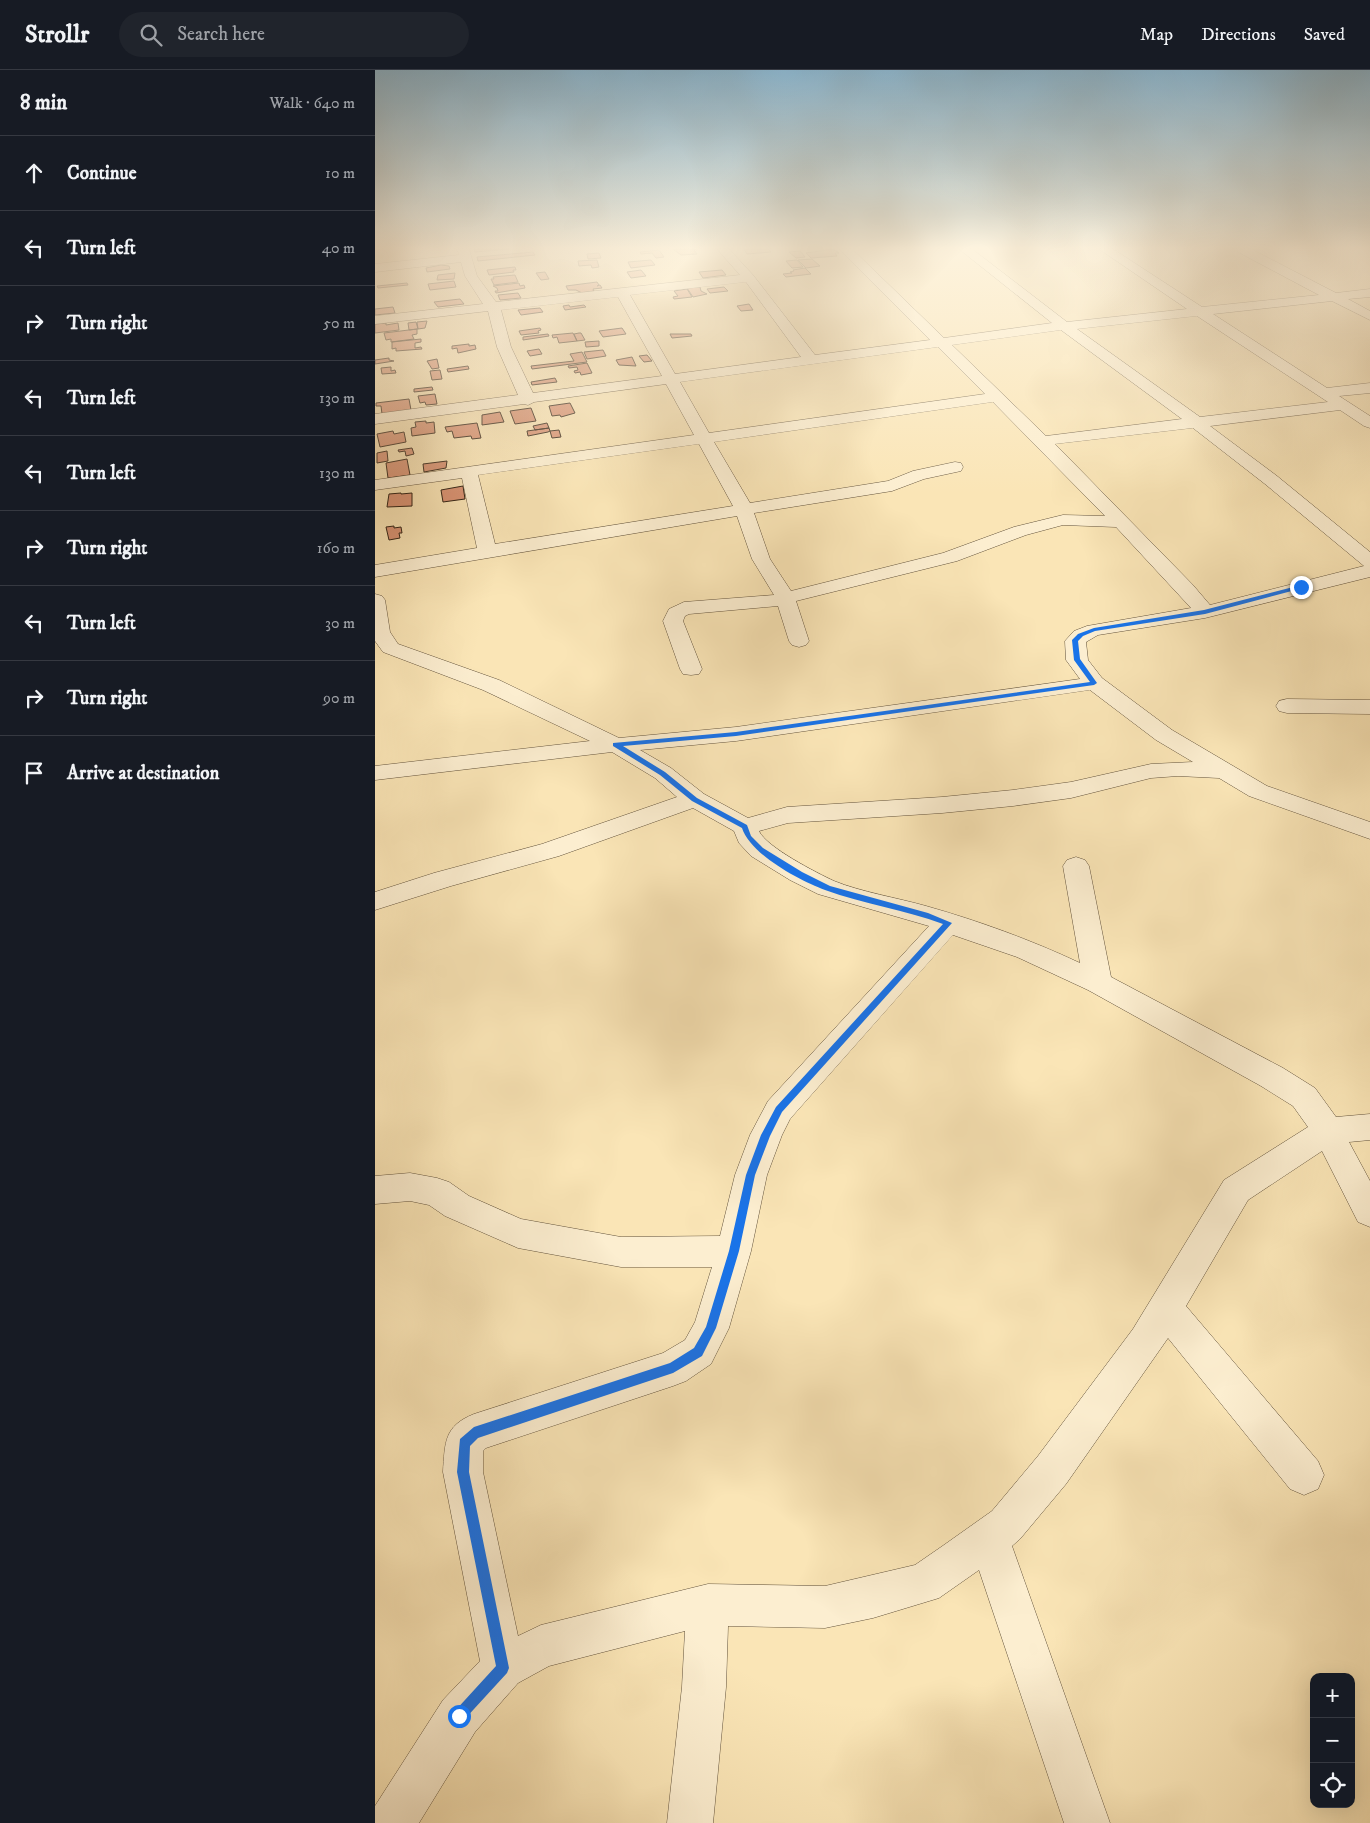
<!DOCTYPE html>
<html lang="en">
<head>
<meta charset="utf-8">
<style>
	:root { --surface:#171b24; --page:#20242c; --text:#f1f3f6; --muted:#9ea1a6; --line:#363941 }
	body { margin:0; font-family:"IM FELL DW Pica",serif; background:var(--page); color:var(--text) }
	.controls { position:absolute; right:15px; bottom:15px; display:grid; overflow:hidden; border-radius:10px; box-shadow:0 5px 20px #0002 }
	.controls button { width:45px; height:45px; display:grid; place-items:center; padding:0; border:0; border-bottom:1px solid var(--line); background:var(--surface); color:var(--text); font:25px sans-serif }
	.stop { position:absolute; width:15px; height:15px; margin:-11px; border:4px solid #1a73e8; border-radius:50%; background:#fff }
	.stop.end { background:#1a73e8; border-color:#fff; box-shadow:0 1px 5px #0008 }
	.list { margin:0; padding:0; list-style:none }
	h2 { display:flex; justify-content:space-between; align-items:center; height:65px; margin:0; padding:0 20px; font-size:21px }
	h2 small { font-size:16px; font-weight:400; color:var(--muted) }
	.list li { display:grid; grid-template-columns:32px 1fr auto; gap:15px; align-items:center; box-sizing:border-box; height:75px; padding:0 20px; border-top:1px solid var(--line) }
	.list b { display:block; font-size:19px; white-space:nowrap }
	.list em { font-size:16px; font-style:normal; color:var(--muted) }
	.icon { flex:none; width:28px; height:28px; fill:none; stroke:currentColor; stroke-width:2; stroke-linecap:round; stroke-linejoin:round }
	.map { position:relative; flex:none; width:995px; height:1753px; overflow:hidden }
	header { display:flex; align-items:center; gap:30px; box-sizing:border-box; height:70px; padding:0 25px; background:var(--surface); border-bottom:1px solid var(--line) }
	header strong { font-size:24px }
	nav { display:flex; gap:28px; margin-inline-start:auto; font-size:18px }
	.search { width:350px; height:45px; background:var(--page); display:flex; align-items:center; gap:12px; box-sizing:border-box; padding:0 18px; border-radius:28px; color:var(--muted); font-size:19px }
	main { display:flex }
	aside { flex:1; background:var(--surface) }
	.map>svg:first-child { display:block }
</style>
</head>
<body>
<header>
<strong>Strollr</strong>
<div class="search"><svg class="icon" aria-label="search" viewBox="0 0 24 24"><circle cx="10" cy="10" r="6"/><path d="M15 15l6 6"/></svg>Search here</div>
<nav><a>Map</a><a>Directions</a><a>Saved</a></nav>
</header>
<main>
<aside>
<h2>8 min<small>Walk · 640 m</small></h2>
<ul class="list">
<li><svg class="icon" aria-label="ahead" viewBox="0 0 24 24"><path d="M12 20V5M6 11l6-6 6 6"/></svg><div><b>Continue</b></div><em>10 m</em></li>
<li><svg class="icon" aria-label="left" viewBox="0 0 24 24"><path d="M17 20v-9H6M10 6l-5 5 5 5"/></svg><div><b>Turn left</b></div><em>40 m</em></li>
<li><svg class="icon" aria-label="right" viewBox="0 0 24 24"><path d="M7 20v-9h11M14 6l5 5-5 5"/></svg><div><b>Turn right</b></div><em>50 m</em></li>
<li><svg class="icon" aria-label="left" viewBox="0 0 24 24"><path d="M17 20v-9H6M10 6l-5 5 5 5"/></svg><div><b>Turn left</b></div><em>130 m</em></li>
<li><svg class="icon" aria-label="left" viewBox="0 0 24 24"><path d="M17 20v-9H6M10 6l-5 5 5 5"/></svg><div><b>Turn left</b></div><em>130 m</em></li>
<li><svg class="icon" aria-label="right" viewBox="0 0 24 24"><path d="M7 20v-9h11M14 6l5 5-5 5"/></svg><div><b>Turn right</b></div><em>160 m</em></li>
<li><svg class="icon" aria-label="left" viewBox="0 0 24 24"><path d="M17 20v-9H6M10 6l-5 5 5 5"/></svg><div><b>Turn left</b></div><em>30 m</em></li>
<li><svg class="icon" aria-label="right" viewBox="0 0 24 24"><path d="M7 20v-9h11M14 6l5 5-5 5"/></svg><div><b>Turn right</b></div><em>90 m</em></li>
<li><svg class="icon" aria-label="arrive" viewBox="0 0 24 24"><path d="M6 21V4h12l-3 4 3 4H6"/></svg><div><b>Arrive at destination</b></div></li>
</ul>
</aside>
<div class="map">
<svg width="995" height="1753" viewBox="0 0 995 1753">
	<rect width="100%" height="100%" fill="#fae5b6"/>
	<filter id="stains"><feTurbulence type="fractalNoise" baseFrequency=".004" numOctaves="4"/><feColorMatrix values="0 0 0 0 .2 0 0 0 0 .09 0 0 0 0 .02 0 0 0 .5 -.17"/></filter>
	<radialGradient id="worn" r=".72"><stop offset=".6" stop-color="#630" stop-opacity="0"/><stop offset="1" stop-color="#630" stop-opacity=".3"/></radialGradient>
	<path fill="#d99374" stroke="#322315" d="M99,179H134L100,182Z
		M298,179H321L319,180L322,184L306,185Z
		M369,179H393L396,182L372,184Z
		M458,179L464,183H460L462,186L436,188L431,183Z
		M284,180L289,187L281,188L277,183L266,184L265,182Z
		M425,181L430,187L421,188L414,182Z
		M158,182L160,185L103,191L102,187Z
		M224,183L226,188L213,189L212,184Z
		M437,189L445,196L431,198L423,190Z
		M222,190L224,197L217,198L216,195L204,196L203,191Z
		M276,190L280,195L256,198L253,192Z
		M422,190L428,197L417,198L411,191Z
		M66,195L74,196L75,199L52,202L51,198Z
		M140,197L141,200H138L139,202L114,205L112,200Z
		M430,198L436,204L411,207L408,204L417,203L415,202L419,201L418,200Z
		M266,200L271,206L256,208L252,202Z
		M347,200L351,205L328,208L324,202Z
		M170,202L174,209L166,210L161,203Z
		M80,203L79,209L62,210L63,205Z
		M140,205L143,212L119,215L116,209H119L118,207Z
		M79,211L81,217L55,220L53,214Z
		M222,212L224,215L222,216L225,215L227,218L218,219L219,221L207,223L201,220H193L191,216Z
		M32,213L33,215L3,218L2,216Z
		M144,213L145,216L149,215L150,218L121,223L120,221H123L122,218L118,216Z
		M325,217L326,221L332,224L318,227L312,218Z
		M349,217L353,221L335,223L332,219Z
		M312,219L317,227L299,229L298,227L303,226L299,221Z
		M143,223L146,228L125,230L123,225Z
		M85,229L89,234L63,237L59,232Z
		M374,234L378,240L366,241L362,236Z
		M194,235L195,237L209,235L211,237L190,240L188,236Z
		M18,237L20,243L0,245V239Z
		M165,238L168,242L146,245L143,240Z
		M52,251L50,258L43,259L42,252Z
		M41,252L43,259L34,260L33,253Z
		M11,253V255L23,253L24,260L0,263V254Z
		M165,258L166,260L163,261L164,263L146,265L144,261Z
		M247,258L251,264L228,267L224,261Z
		M42,259V264L37,265L39,269L16,272V269L11,270L9,263Z
		M198,263L202,271L184,273L182,267L178,268L177,265Z
		M204,263H206L210,270L202,271L199,264Z
		M173,264L174,266L148,270V267Z
		M295,264H316L317,266L297,268Z
		M46,269V272L40,273V278L46,277L47,279L21,281V278L17,279V272Z
		M224,271V276L211,277L210,272Z
		M94,274V276L100,275L101,279L83,283L82,278L77,279V276Z
		M164,279L167,284L155,286L152,281Z
		M228,280L231,286L212,289L209,282Z
		M207,282L212,292L157,299L156,296L199,291L195,284Z
		M272,285L277,291L269,292L264,286Z
		M257,287L261,296L244,295L241,290Z
		M14,288V290L19,291L0,294V290Z
		M62,289L64,298L57,299L52,291Z
		M212,293L217,303L206,305L205,302L200,303L199,301L203,300L202,297L194,298L193,296Z
		M93,296L94,299L73,302L72,299Z
		M16,297V301L20,300L21,303L7,304L6,298Z
		M65,300L67,309L57,310L55,301Z
		M180,308L182,312L157,315L156,312Z
		M57,317L58,320L39,322V319Z
		M60,324L62,334L51,335L50,332L45,333L43,326Z
		M34,329L36,340L7,344L6,336H1V333Z
		M195,333L200,343L186,347L185,345L177,346L174,336Z
		M156,338L161,351L140,354L135,341Z
		M125,342L129,352L107,355V345Z
		M51,351V353L59,352L60,363L37,366L36,358L41,357L40,352Z
		M102,353L106,368L97,369L96,366L79,368L77,361L72,362L70,357Z
		M172,353L174,358L160,360L158,356Z
		M174,358L175,361L173,362L153,366L152,361Z
		M184,360L186,367L177,368L175,361Z
		M18,361L19,364L29,362L31,372L5,377L2,364Z
		M37,378L39,384L31,386L30,381L24,382L23,380Z
		M12,381L13,391L2,393V383Z
		M32,389L35,405L13,408L11,393Z
		M72,391L71,398L49,402L48,394Z
		M88,416L90,429L68,432L66,420Z
		M26,423V424L37,423V436L12,437L14,424Z
		M19,456V458L26,457L27,463H24L25,468L14,470L11,457Z"/>
	<g fill="none" stroke-linecap="round" stroke-linejoin="round">
		<defs>
			<path id="minor" d="M82,179H94L102,206L121,232L365,205L342,179H354L378,205L440,285L555,270L464,179H477L569,268L677,253L584,179H597L692,252L812,239L724,179H738L827,237L944,225L863,182L861,179H876L961,223L995,219V227L973,229L995,241V250L957,231L838,244L952,318L995,313V323L964,326L995,346V358L989,356L965,340L835,356L902,406L995,482V507L830,548L723,565L711,572L713,590L727,608L797,660L892,716L995,752V769L874,726L844,708L803,706L776,708L696,728L638,736L567,743L413,753L384,761C391,777 442,803 459,811C486,822 523,828 551,836C604,851 656,870 705,893L688,796L692,790L701,787L710,790L714,796L736,907L908,998L940,1018L961,1047L995,1044V1070L974,1072L995,1111V1157L983,1152L947,1081L873,1130L811,1236L943,1391L949,1405L943,1419L929,1425L915,1419L793,1268L691,1414L645,1469L637,1476L735,1753H689L604,1500L564,1528L498,1548L450,1558L353,1556L351,1617L338,1753H292L307,1617L310,1561L174,1596L143,1613L100,1662L44,1753H0V1736L68,1630L105,1591L68,1402C70,1372 69,1356 99,1344L288,1283L310,1270L320,1252L337,1197H246L143,1178L70,1146L54,1135L35,1131L0,1134V1106L35,1103L62,1108L74,1112L94,1126L146,1149L246,1167L345,1166L360,1105L375,1065L393,1031L554,856L443,824L415,810L376,786L364,773L359,761L318,738L184,786L76,816L0,840V822L59,803L167,774L302,727L280,708L237,682L0,710V696L215,671L108,620L8,582L0,571V524L7,526L10,530L15,562L23,574L124,610L244,668L361,657L705,609L691,590L690,571L699,561L712,556L816,538L741,457L688,455L651,465L582,491L421,531L434,571L431,575L424,577L417,575L414,571L403,536L314,544L310,546L308,551L327,599L324,604L316,605L308,604L305,599L288,551L294,539L309,532L399,525L377,489L362,446L0,507V495L102,478L87,408L0,420V410L319,365L291,314L159,332L153,335L149,334L0,354V344L143,325L122,277L113,241L0,254V246L108,234L90,206L86,192L0,202V194L84,185ZM371,212L426,287L300,304L255,225ZM243,227L287,306L158,323L136,277L126,240ZM822,246L953,332L825,347L702,259ZM686,260L807,349L671,366L577,275ZM563,277L610,324L334,363L305,312ZM618,332L730,446L688,445L639,457L568,483L416,521L395,489L379,443L517,421L549,409L586,401L588,397L586,393L580,392L538,401L513,411L375,433L339,372ZM818,358L890,414L989,496L835,535L818,515L680,374ZM324,374L358,436L120,474L103,405ZM715,620L781,670L818,692L776,694L696,712L638,720L567,727L412,737L373,748L329,724L296,698L265,680L361,671ZM578,865L642,887L713,920L886,1016L918,1036L933,1057L849,1110L758,1259L663,1386L617,1441L569,1475L540,1495L450,1516L333,1514L166,1555L143,1566L108,1402V1381L111,1378L298,1316L311,1311L336,1294L354,1258L376,1181L392,1105L407,1065L415,1049Z
				M912,629L995,630V644L912,643L904,641L901,636L904,631Z"/>
		</defs>
		<use href="#minor" stroke="#64543d" stroke-width="1"/>
		<use href="#minor" fill="#fceed0" fill-rule="evenodd"/>
	</g>
	<linearGradient id="sky" x2="0" y2="1"><stop stop-color="#8bb8d3"/><stop offset="0.42" stop-color="#fdf3de"/><stop offset="1" stop-color="#fdf3de" stop-opacity="0"/></linearGradient>
	<rect width="995" height="424" fill="url(#sky)"/>
	<path fill="#1a73e8" d="M926,515L928,518L830,544L720,561L708,566L703,571L705,589L722,613L719,615L361,666L248,676L290,702L322,728L372,755L376,766L388,778L427,802L455,816L553,843L577,853L407,1042L395,1066L380,1105L364,1181L341,1258L327,1286L298,1303L103,1368L95,1376L94,1402L134,1598L132,1603L88,1651L84,1653L79,1651L77,1646L79,1642L121,1596L82,1402L85,1369L99,1357L295,1293L319,1278L331,1257L354,1181L371,1105L386,1065L401,1037L568,854C530,840 489,834 450,820C425,811 375,784 367,758L317,731L285,705L238,676V673L361,662L715,612L699,590L697,570L703,564L719,558L829,540Z"/>
	<rect width="100%" height="100%" filter="url(#stains)"/>
	<rect width="100%" height="100%" fill="url(#worn)"/>
</svg>
<div class="controls">
<button>+</button>
<button>−</button>
<button><svg class="icon" aria-label="locate" viewBox="0 0 24 24"><circle cx="12" cy="12" r="6"/><path d="M12 2v4M12 18v4M2 12h4M18 12h4"/></svg></button>
</div>
<div class="stop" style="left:84px;top:1646px"></div>
<div class="stop end" style="left:926px;top:517px"></div>
</div>
</main>
</body>
</html>
